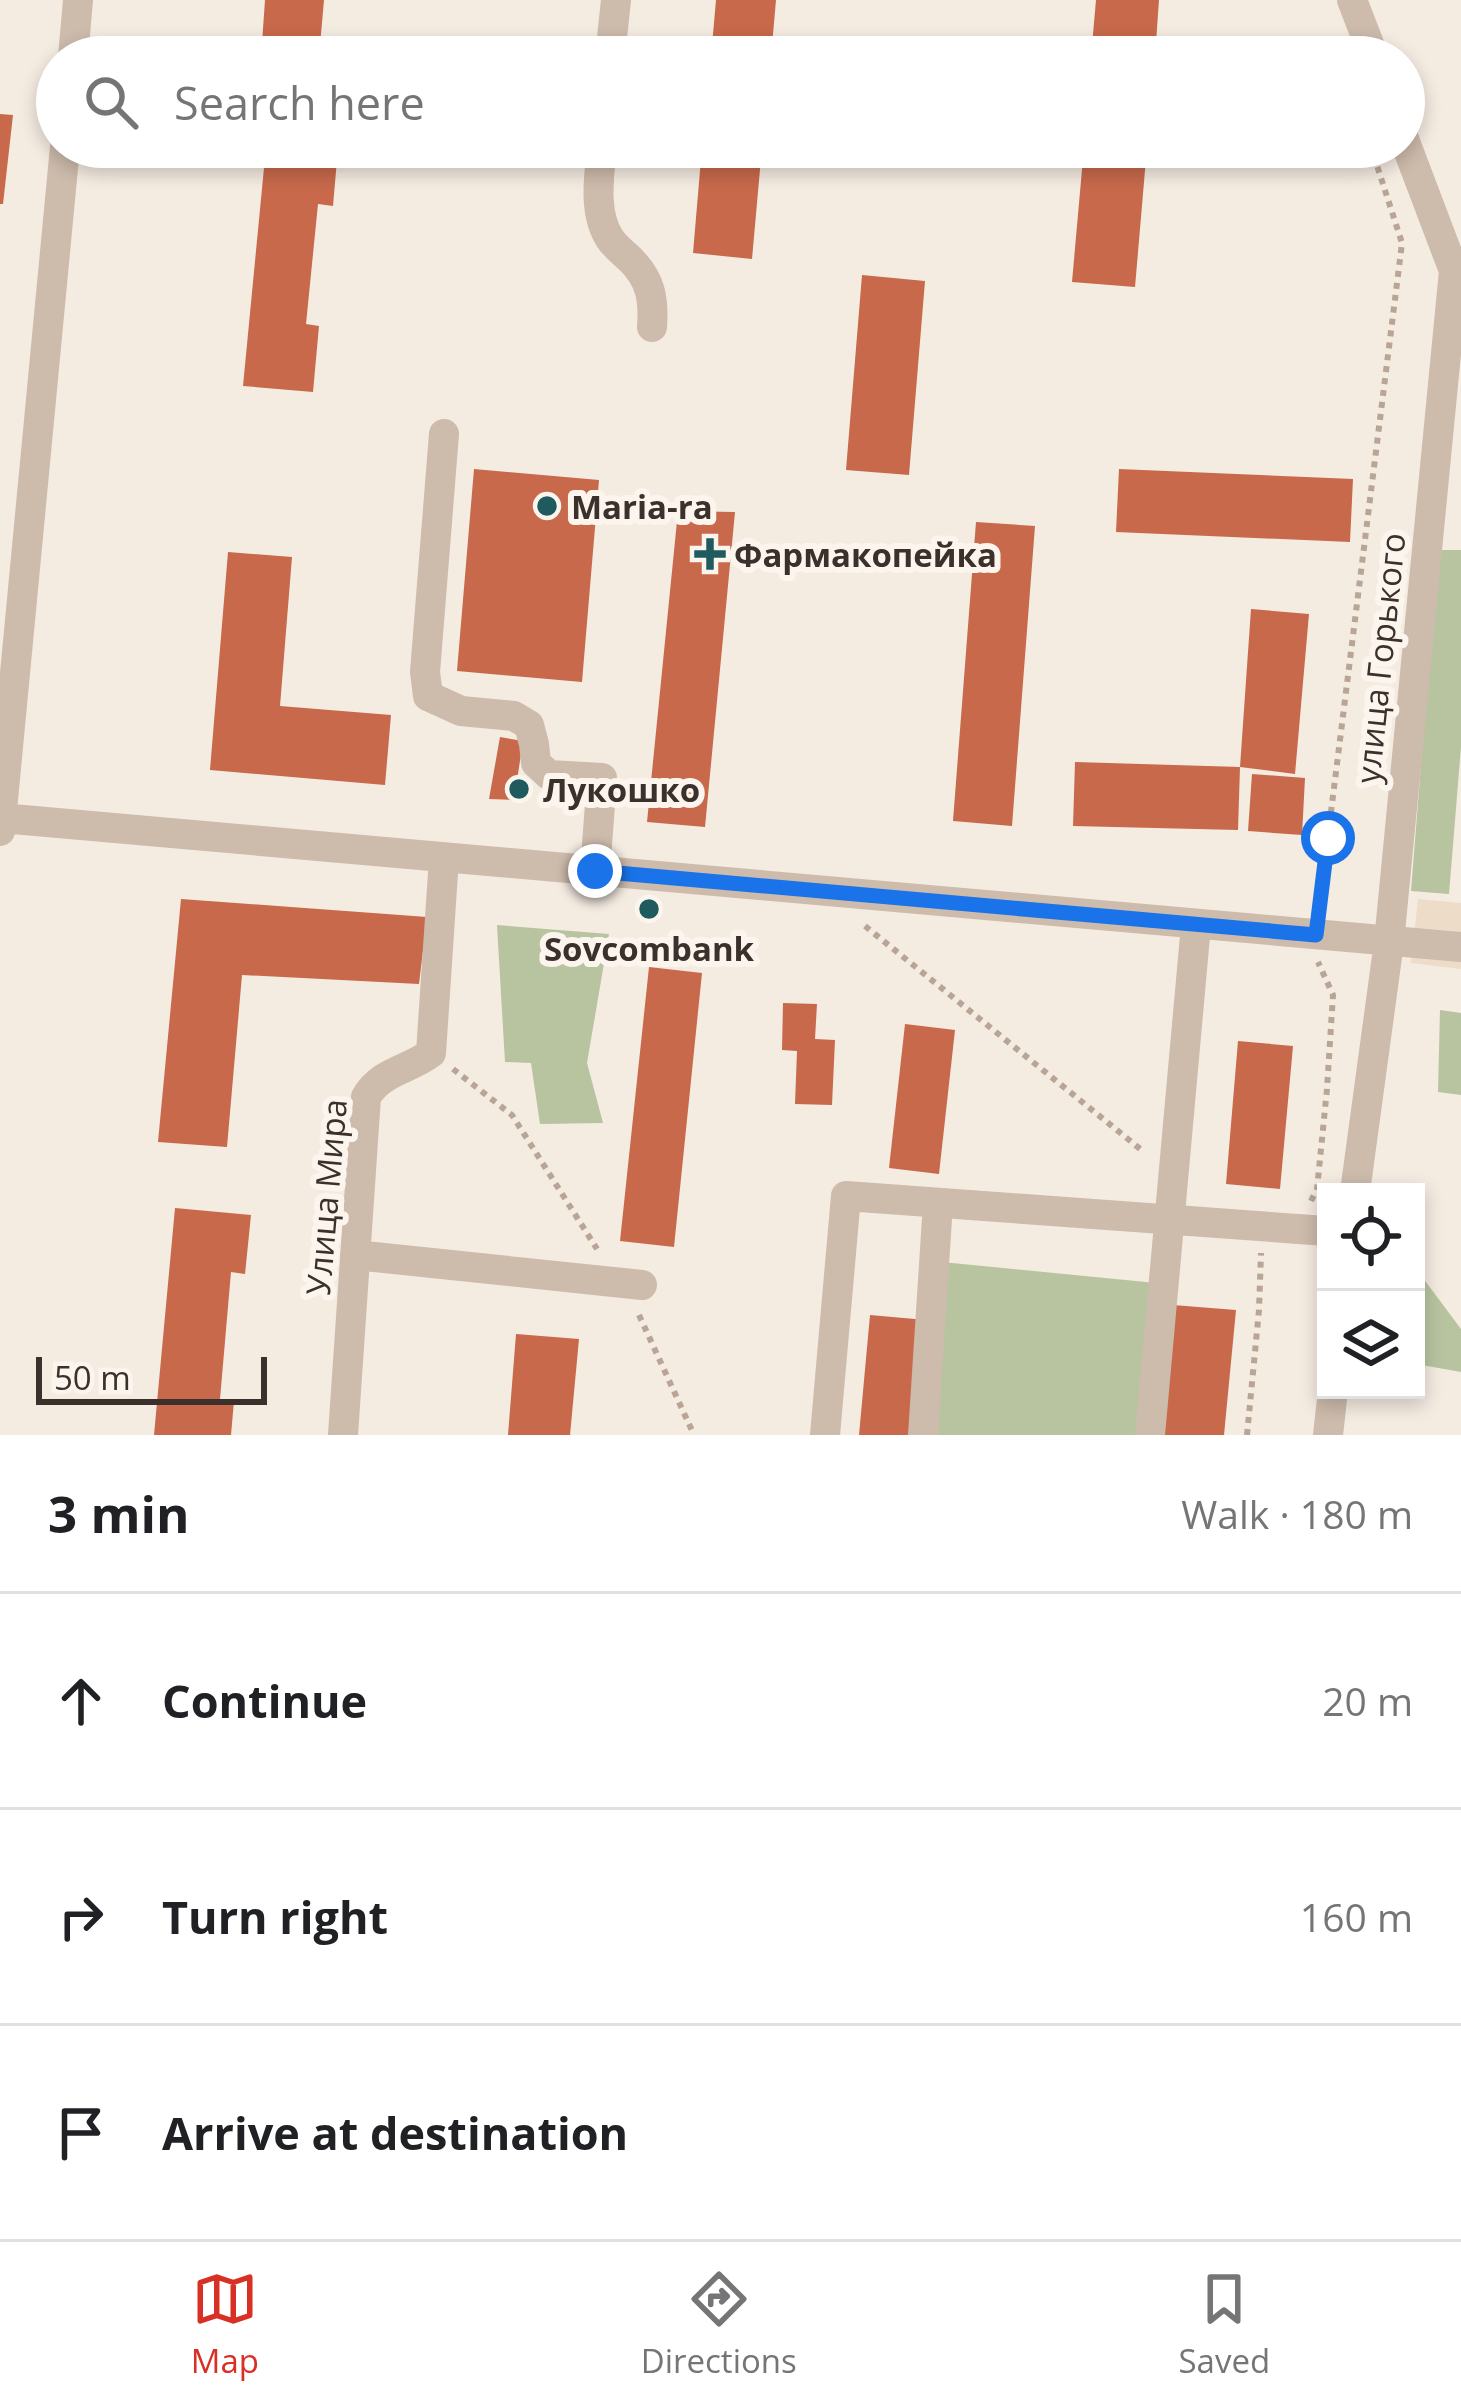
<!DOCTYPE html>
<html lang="en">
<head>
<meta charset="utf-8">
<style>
	:root { --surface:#fff; --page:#f2f2f2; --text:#202124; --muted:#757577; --line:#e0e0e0; --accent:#d93025 }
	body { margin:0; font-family:"Open Sans",sans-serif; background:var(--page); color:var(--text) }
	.controls { position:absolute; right:36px; bottom:36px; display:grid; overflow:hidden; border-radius:0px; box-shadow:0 6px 18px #0003 }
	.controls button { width:108px; height:108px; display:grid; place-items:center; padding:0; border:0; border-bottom:3px solid var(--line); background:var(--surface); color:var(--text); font:60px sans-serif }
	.scale { position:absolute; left:36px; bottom:30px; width:231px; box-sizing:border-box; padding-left:12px; border:6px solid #3b302b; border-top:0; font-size:33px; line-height:42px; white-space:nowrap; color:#3b302b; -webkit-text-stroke:9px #fbf5ee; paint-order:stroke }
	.stop { position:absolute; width:36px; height:36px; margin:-27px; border:9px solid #1a73e8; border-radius:50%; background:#fff }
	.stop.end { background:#1a73e8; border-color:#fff; box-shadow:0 3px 12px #0008 }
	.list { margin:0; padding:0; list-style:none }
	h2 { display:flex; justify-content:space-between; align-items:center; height:156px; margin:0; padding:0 48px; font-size:51px }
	h2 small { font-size:39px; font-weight:400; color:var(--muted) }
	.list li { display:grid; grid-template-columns:78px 1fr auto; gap:36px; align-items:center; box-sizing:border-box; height:216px; padding:0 48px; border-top:3px solid var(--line) }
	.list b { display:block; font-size:45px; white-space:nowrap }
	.list em { font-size:39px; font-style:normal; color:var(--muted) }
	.icon { flex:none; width:66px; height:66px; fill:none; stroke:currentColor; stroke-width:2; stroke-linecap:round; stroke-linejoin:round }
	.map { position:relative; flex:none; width:1461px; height:1435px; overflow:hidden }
	.search { position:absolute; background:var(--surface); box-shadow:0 6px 18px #0003; left:36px; right:36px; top:36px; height:132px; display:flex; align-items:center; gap:30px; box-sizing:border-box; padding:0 42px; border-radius:66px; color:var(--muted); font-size:45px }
	.sheet { height:804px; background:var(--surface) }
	nav { display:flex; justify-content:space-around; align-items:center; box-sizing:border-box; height:168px; border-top:3px solid var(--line); background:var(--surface); font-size:33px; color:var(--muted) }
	nav a { display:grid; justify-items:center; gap:6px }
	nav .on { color:var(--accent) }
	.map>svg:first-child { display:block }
</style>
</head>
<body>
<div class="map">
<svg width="1461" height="1435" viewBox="0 0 1461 1435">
	<rect width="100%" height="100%" fill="#f4ebe1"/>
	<path fill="#b8c4a0" d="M1438,550H1461V747L1449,894L1411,891Z
		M497,925L609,934L587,1063L603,1123L540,1124L531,1063L505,1062Z
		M1440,1010L1461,1013V1095L1438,1092Z
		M942,1262L1156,1283L1137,1435H934Z
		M1416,1274H1420L1461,1329V1372L1416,1364Z"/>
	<path fill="#ecdcc8" d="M1418,899L1461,903V969L1411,963Z"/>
	<path fill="#c8694b" d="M265,0H324L319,57H261Z
		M716,0H776L771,57H711Z
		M1096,0H1159L1155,57H1091Z
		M0,114L13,115L3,204H0Z
		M266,147L338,148L333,206L318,204L306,324L319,326L313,392L243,386Z
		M702,147H762L752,259L693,253Z
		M1084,147H1147L1135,287L1072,282Z
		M862,275L925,281L909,475L846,470Z
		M474,469L599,480L582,682L457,671Z
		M1119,469L1353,479L1350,542L1116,532Z
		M678,511L735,512L705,827L647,822Z
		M976,522L1035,526L1012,826L953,821Z
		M228,552L292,557L280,706L391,715L385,785L210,770Z
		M1251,609L1309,614L1295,774L1240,767Z
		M500,737L523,741L514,800L489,799Z
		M1075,762L1240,767L1238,830L1073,826Z
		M1252,774L1305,778L1302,835L1248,831Z
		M181,899L427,917L419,984L242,975L227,1147L158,1142Z
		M649,967L702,973L674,1247L620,1241Z
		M783,1003L817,1004L815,1039L835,1040L832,1105L795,1104L797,1051L782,1050Z
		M905,1024L955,1030L939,1174L889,1168Z
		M1238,1041L1293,1046L1280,1189L1226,1184Z
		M175,1208L251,1215L245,1274L231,1272L220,1399L234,1401L231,1435H154Z
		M1173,1305L1236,1310L1224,1435H1163Z
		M870,1315L926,1320L915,1435H859Z
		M516,1334L579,1339L570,1435H508Z"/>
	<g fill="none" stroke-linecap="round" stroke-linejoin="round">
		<path stroke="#b9a596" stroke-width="6" stroke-dasharray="6 6" stroke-linecap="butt" d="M1319,908L1402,243L1371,147
			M865,926L1144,1152
			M453,1069L512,1115L597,1249
			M1311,1201L1317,1189L1327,1089L1333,995L1318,962
			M639,1315L694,1435
			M1247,1435L1259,1310L1261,1253"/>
		<path stroke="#cdbbac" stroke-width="30" d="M1352,0L1374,57
			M73,57L78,0
			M610,57L616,0
			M602,147C599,176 593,213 610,239C615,246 623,253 630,259C651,280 654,299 652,327
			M444,434L425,672L428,696L461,711L514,716L529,725L534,744L536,763L549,775L602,778L595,871
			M1,818L1461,947
			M0,831L65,147
			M1355,1192L1389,942L1454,271L1404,139
			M355,1255L642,1285
			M343,1435L366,1097C381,1071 409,1070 431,1053L444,858
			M825,1435L846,1196L1326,1231
			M923,1435L938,1203
			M1150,1435L1196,925
			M1328,1435L1333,1390"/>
	</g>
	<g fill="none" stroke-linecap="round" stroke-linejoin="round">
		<path stroke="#1a73e8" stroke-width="15" d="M595,871L1316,935L1328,838"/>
	</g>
	<g fill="#1f5a5e" stroke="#fbf5ee" stroke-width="4.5">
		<circle cx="547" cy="506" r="12"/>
		<path d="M704 536h12v12h12v12h-12v12h-12v-12h-12v-12h12z"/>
		<circle cx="519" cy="789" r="12"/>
		<circle cx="649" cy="909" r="12"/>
	</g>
	<g text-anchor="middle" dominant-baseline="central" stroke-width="12" stroke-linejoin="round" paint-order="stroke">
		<g font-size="33" font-weight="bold" fill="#3b302b" stroke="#fbf5ee" text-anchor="start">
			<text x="571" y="506">Maria-ra</text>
			<text x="734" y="554">Фармакопейка</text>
			<text x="543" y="789">Лукошко</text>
			<text x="649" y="948" text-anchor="middle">Sovcombank</text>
		</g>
		<g font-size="33" fill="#3b302b" stroke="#fbf5ee">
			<text transform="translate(1380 658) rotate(-84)">улица Горького</text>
			<text transform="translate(326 1197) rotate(-85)">Улица Мира</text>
		</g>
	</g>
</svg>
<div class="controls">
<button><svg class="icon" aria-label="locate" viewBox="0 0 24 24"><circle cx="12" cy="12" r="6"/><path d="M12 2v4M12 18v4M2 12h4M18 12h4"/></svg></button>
<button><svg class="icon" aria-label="layers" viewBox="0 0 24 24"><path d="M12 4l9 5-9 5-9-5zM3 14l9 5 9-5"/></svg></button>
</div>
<div class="scale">50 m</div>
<div class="stop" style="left:1328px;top:838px"></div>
<div class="stop end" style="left:595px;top:871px"></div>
<div class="search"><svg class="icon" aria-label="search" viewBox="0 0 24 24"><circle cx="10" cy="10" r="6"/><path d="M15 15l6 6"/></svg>Search here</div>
</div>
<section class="sheet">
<h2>3 min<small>Walk · 180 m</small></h2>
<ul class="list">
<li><svg class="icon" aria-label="ahead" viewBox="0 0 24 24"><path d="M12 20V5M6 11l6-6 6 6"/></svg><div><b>Continue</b></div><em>20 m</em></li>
<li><svg class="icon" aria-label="right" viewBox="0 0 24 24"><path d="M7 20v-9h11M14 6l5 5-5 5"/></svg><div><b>Turn right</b></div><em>160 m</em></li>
<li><svg class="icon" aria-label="arrive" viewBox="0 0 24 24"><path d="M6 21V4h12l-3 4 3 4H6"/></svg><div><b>Arrive at destination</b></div></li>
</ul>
</section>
<nav>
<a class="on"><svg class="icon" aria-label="map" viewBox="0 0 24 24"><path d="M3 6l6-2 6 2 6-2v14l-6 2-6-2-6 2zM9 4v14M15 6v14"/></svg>Map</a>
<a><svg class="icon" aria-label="directions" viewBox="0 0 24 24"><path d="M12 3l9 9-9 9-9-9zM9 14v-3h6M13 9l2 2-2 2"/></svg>Directions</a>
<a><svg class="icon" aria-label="saved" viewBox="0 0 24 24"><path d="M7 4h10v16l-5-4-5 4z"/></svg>Saved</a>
</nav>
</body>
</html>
